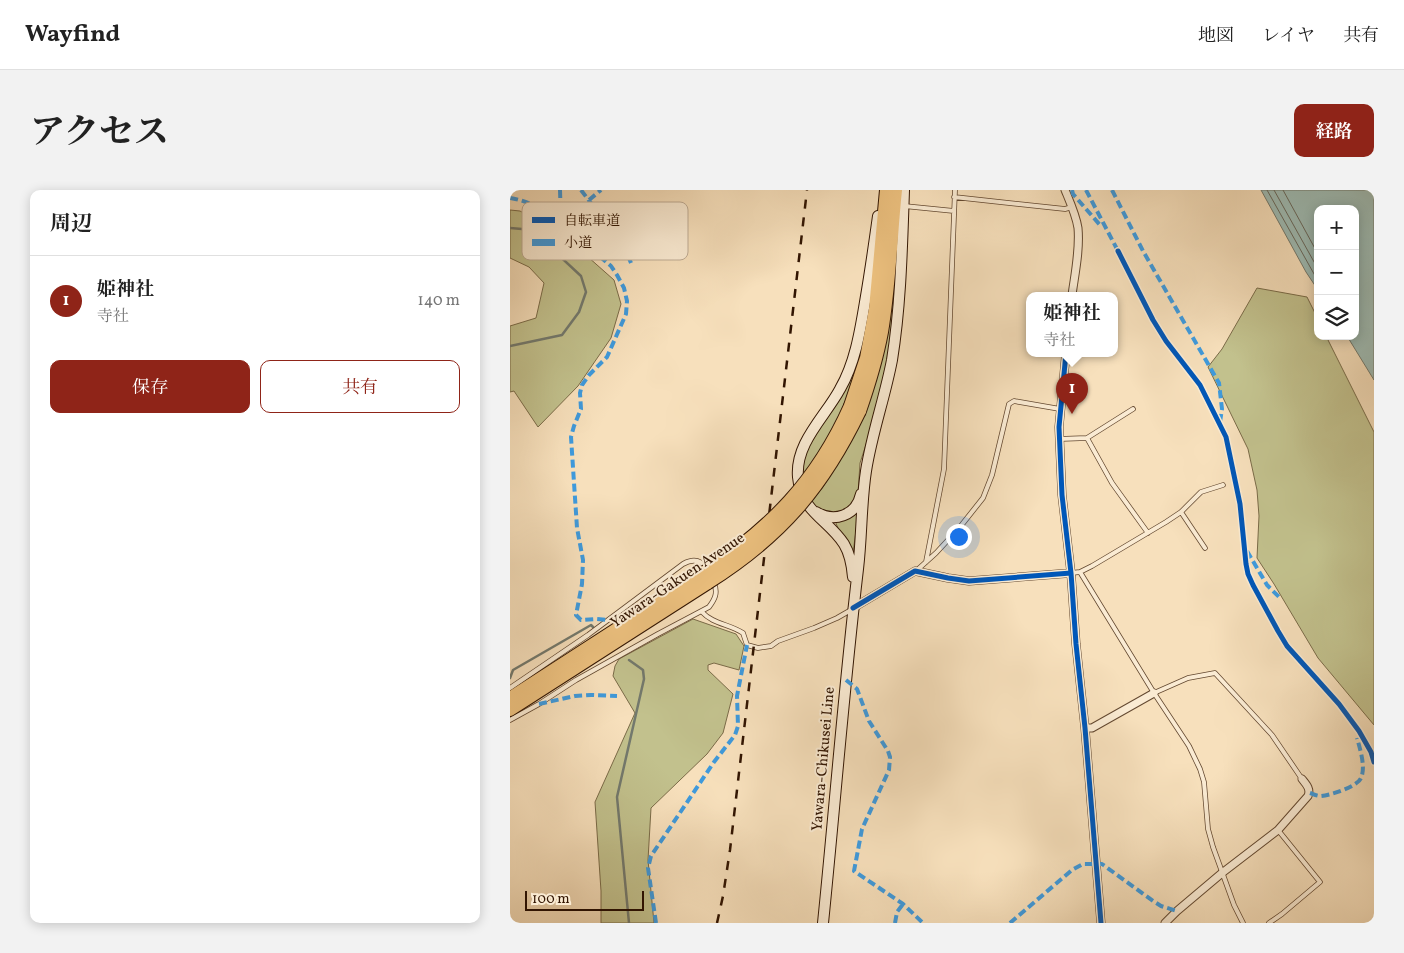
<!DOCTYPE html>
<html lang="ja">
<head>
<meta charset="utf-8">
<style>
	:root { --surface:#fff; --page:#f2f2f2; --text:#222; --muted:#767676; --line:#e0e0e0; --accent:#8f2418 }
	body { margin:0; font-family:Vollkorn,"Noto Serif JP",serif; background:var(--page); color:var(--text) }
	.controls { position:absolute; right:15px; top:15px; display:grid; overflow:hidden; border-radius:10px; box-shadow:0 2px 12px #0003 }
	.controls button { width:45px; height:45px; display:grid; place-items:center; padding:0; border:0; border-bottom:1px solid var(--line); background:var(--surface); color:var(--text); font:25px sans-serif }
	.scale { position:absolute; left:15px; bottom:12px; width:119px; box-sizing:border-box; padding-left:5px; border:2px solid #321502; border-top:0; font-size:14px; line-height:18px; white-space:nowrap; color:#321502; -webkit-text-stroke:4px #faebd3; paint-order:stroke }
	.you { position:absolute; left:448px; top:346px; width:18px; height:18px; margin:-12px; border:4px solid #fff; border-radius:50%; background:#1a73e8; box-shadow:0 0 0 8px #1a73e833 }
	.badge { display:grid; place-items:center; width:32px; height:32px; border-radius:50%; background:var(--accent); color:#fff; font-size:16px; font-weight:700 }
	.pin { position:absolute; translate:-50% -41px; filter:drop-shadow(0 1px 2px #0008) }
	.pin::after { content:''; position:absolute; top:26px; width:18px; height:15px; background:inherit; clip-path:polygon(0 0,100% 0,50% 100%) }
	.popup { position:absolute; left:516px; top:102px; width:92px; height:65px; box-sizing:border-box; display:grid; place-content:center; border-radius:10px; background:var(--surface); filter:drop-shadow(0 1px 4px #0005); font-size:16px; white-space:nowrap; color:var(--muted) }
	.popup b { font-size:19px; color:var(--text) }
	.popup::after { content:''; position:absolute; left:50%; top:100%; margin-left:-10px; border:10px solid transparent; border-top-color:var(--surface) }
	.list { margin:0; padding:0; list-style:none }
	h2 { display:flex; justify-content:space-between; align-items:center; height:65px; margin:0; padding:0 20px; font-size:21px }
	h2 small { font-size:16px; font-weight:400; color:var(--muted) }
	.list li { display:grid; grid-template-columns:32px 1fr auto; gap:15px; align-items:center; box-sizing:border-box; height:90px; padding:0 20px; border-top:1px solid var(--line) }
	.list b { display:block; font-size:19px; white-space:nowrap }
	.list p { margin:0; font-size:16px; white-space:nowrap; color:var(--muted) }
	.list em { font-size:16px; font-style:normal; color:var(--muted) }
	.actions { display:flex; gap:10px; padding:15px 20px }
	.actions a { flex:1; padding:11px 0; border:1px solid var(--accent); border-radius:10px; text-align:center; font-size:18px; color:var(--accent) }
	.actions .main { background:var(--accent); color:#fff }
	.icon { flex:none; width:28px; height:28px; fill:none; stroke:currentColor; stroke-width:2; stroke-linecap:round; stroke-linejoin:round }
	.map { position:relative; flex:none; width:864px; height:733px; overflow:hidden; border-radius:10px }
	header { display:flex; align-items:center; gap:30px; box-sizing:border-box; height:70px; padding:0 25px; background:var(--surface); border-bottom:1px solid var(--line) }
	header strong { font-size:24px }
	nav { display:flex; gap:28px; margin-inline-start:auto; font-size:18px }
	.intro { display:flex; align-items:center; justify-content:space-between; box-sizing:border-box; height:120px; padding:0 30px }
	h1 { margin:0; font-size:35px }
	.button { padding:12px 22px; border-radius:10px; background:var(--accent); color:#fff; font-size:18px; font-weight:700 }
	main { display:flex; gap:30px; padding:0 30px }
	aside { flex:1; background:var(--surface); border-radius:10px; box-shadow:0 2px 12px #0003 }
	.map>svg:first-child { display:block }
</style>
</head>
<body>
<header>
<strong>Wayfind</strong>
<nav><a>地図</a><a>レイヤ</a><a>共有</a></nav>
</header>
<div class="intro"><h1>アクセス</h1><a class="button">経路</a></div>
<main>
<aside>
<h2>周辺<small></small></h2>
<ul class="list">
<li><span class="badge">1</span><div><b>姫神社</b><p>寺社</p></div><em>140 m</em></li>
</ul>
<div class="actions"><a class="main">保存</a><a>共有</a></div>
</aside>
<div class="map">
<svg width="864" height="733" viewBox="0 0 864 733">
	<rect width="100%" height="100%" fill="#f7e0bc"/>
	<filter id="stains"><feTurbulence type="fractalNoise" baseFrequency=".004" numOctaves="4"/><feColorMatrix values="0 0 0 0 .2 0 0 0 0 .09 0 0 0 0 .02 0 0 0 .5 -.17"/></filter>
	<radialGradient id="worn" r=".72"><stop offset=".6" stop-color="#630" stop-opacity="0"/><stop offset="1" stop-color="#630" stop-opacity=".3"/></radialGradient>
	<path fill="#c2c18d" stroke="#7a6b48" d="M0,20L10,21L51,43L104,90L111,114L101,148L68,196L28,237L4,201L0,202V136L26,128L34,93L19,77L0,68Z
		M385,69H388L387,110L375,188L365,227L350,273L348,303L343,316L327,324L309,320L301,312L313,297L338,257L355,221Z
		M747,98L797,107L808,129V146H816L864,242V535L808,468L764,394L747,368L749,326L747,300L738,259L698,177L712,159Z
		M357,117L352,169L328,231L292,289L294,263L326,210Z
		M349,318L343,363L331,345L325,331Z
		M183,429L226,444L234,456L229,480L204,473L198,475V480L223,504L213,543L197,564L141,618L138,670L144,733H91V701L85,612L125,523L103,486L105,476L109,469Z"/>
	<path fill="#9ebcb5" stroke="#73796d" d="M751,0H864V190L837,146H845V19H808V100L796,82Z"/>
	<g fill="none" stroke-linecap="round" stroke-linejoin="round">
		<path stroke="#68685c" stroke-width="1" d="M757,0L808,91
			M764,0L808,79
			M773,0L808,64"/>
		<path stroke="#73796d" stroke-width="2.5" d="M0,38L12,39L28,46L71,86L76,102L69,122L52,145L0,156
			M0,488L3,480L81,435L83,437
			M119,733L107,607L134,489L133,480L119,470"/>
		<defs>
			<path id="service" d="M444,7L555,19L562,17
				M394,16L444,21
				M577,248L602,293L638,343
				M549,249L577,248L623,219
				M671,322L695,358
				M416,372L434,279L445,0
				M406,381L426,363L450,337L473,308L482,285L499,214L504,211L550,219
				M570,382L644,503L679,556L690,579L694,592L698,639L703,657L724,715L733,733
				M561,383L570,382L582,376L656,332L671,322L691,302L713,295
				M192,422C203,434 219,434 233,443L237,455L248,458L261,456L268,451L304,438L327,428L341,420
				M0,498L78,445L173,374C182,369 190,369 196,378
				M644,503L678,488L705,483L762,545L792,589
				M0,530L29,514L66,490L148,444L199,417C205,409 208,403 204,393
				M759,733L772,724L810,692L768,640"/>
			<path id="minor" d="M555,0C560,12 566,25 568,38C570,60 565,83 562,105
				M556,163L549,237L552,305L561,383L566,454L575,538L591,733
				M343,418L405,381L438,388L459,391L561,383
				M575,538H582L644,503
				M655,733L667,721L712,683L768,640L798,606C801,599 796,594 792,589"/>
			<path id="secondary" d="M306,322C324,333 346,326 351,304
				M343,387C342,375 340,364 334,354C318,329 291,322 288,287C285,253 315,227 330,199C345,173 350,142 355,112C360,83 364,55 368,26
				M313,733C325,615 334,497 348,379C352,346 351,313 356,281C362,243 375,207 382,170C391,114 392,57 394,0"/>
			<path id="trunk" d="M340,216L356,168L365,119L376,0
				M350,221C359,195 367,169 372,142C380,95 381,47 386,0
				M0,508L193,383
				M0,520L198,393"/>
		</defs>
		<use href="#service" stroke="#634830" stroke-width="5.5"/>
		<use href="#minor" stroke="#634830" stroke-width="9"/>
		<use href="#secondary" stroke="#321502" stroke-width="12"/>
		<use href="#trunk" stroke="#321502" stroke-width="14"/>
		<use href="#service" stroke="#faebd3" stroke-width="4"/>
		<use href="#minor" stroke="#faebd3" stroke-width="7"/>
		<use href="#secondary" stroke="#faebd3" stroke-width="10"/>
		<use href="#trunk" stroke="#ecc07e" stroke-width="12"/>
		<path stroke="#321502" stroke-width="2.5" stroke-dasharray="9 9" stroke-linecap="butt" d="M207,733L213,706L220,660L297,0"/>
		<defs>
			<path id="trunk-bridge" d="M193,383C261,337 306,292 340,216
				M198,393C271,347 313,298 350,221"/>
		</defs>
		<use href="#trunk-bridge" stroke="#321502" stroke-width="14" stroke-linecap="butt"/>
		<use href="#trunk-bridge" stroke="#ecc07e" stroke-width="12"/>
		<path stroke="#3e9add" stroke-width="4" stroke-dasharray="8 4" stroke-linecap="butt" d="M50,0L51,32L69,49L101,76L107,85L114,98L117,111L116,124L97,167L79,185L72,195L70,203L71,219L64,236L61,247L67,338L73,370L72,394L66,425L71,430L86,429L98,430
			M71,0L115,58L121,73
			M562,0L563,4L590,35
			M576,0L608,61
			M602,0L633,61L709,193L712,219L710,232
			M0,8C20,11 35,21 51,32
			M79,10L91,0
			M737,361L757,395L770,408
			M336,490L347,499L359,531L378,561L380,567L379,580L352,639L344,681L393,714L413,733
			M29,514L65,506L81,505L107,506
			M800,603C803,604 807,606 811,606C821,605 847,597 851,588C856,577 850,559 847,548
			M146,733L138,678L141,666L204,572L225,545L228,536L227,506L237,455
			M385,733L387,722L393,714
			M500,733L562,680L573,674H592L643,711L651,716L667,721"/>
		<defs>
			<path id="cycleway" d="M608,61L643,130L656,151L690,195L716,247L730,314L736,374L738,384L743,395L768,441L777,456L829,514L849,541L861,562L864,572
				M556,163L549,237L552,305L561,383L566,454L575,538L591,733
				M343,418L405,381L438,388L459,391L561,383"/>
		</defs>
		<use href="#cycleway" stroke="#faebd3" stroke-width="8"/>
		<use href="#cycleway" stroke="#0057b8" stroke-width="5"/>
	</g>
	<g text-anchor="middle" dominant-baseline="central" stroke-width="4" stroke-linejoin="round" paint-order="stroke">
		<g font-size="15" fill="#321502" stroke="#faebd3">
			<text transform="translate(168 391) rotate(-34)">Yawara-Gakuen Avenue</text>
			<text transform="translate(314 569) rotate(-85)">Yawara-Chikusei Line</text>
		</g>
	</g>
	<rect x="12" y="12" width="166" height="58" rx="8" fill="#faebd3" stroke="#beab94" stroke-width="1"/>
	<rect x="22" y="27" width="23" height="6" fill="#0057b8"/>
	<rect x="22" y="49" width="23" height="7" fill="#3e9add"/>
	<g font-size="14" fill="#321502">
		<text x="54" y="35">自転車道</text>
		<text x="54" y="57">小道</text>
	</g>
	<rect width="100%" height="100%" filter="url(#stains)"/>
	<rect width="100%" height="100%" fill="url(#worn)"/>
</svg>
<div class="controls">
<button>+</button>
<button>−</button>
<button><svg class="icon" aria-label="layers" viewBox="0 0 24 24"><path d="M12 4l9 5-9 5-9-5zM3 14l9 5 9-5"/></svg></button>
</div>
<div class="scale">100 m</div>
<div class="you"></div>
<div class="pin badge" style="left:562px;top:224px">1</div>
<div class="popup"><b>姫神社</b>寺社</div>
</div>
</main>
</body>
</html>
